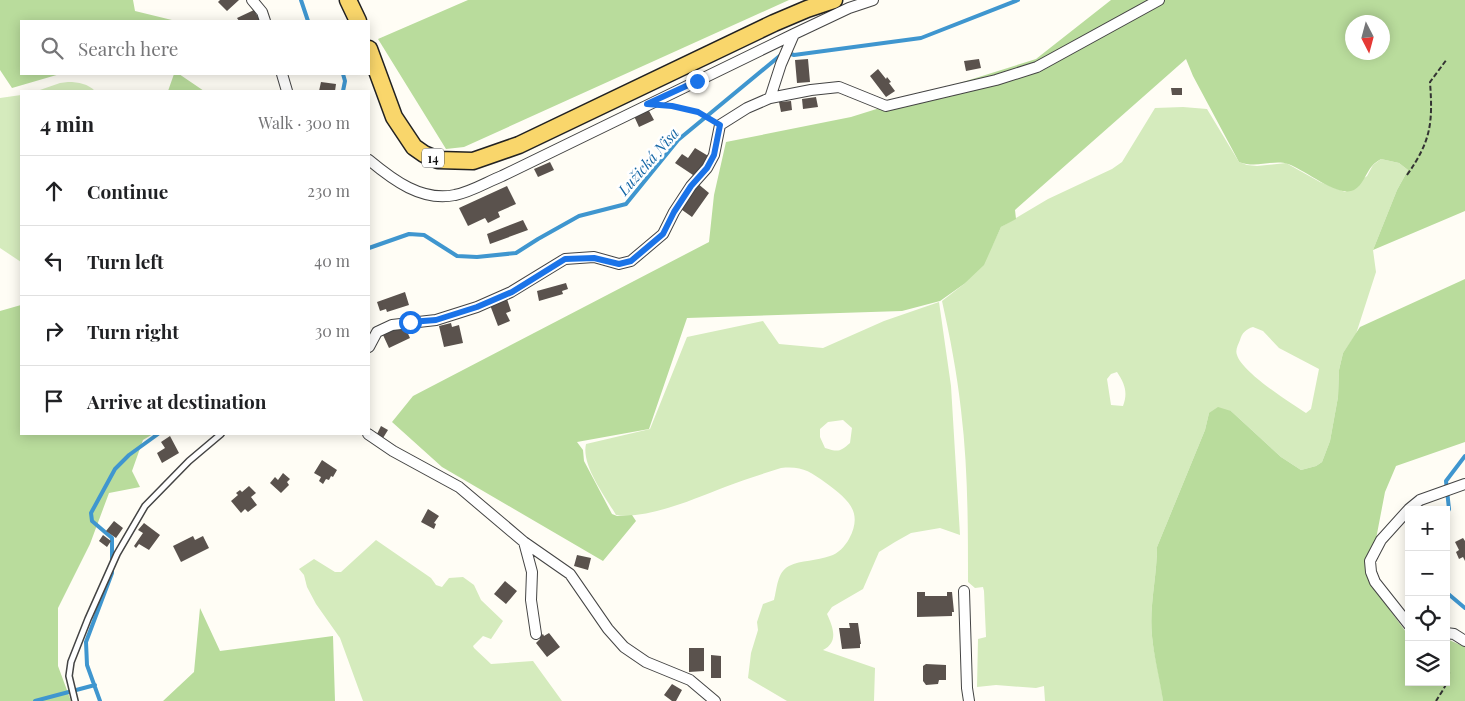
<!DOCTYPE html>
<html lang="en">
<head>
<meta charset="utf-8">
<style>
	:root { --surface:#fff; --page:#f2f2f2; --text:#202124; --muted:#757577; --line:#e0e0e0 }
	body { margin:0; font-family:"Playfair Display",serif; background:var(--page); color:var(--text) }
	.controls { position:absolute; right:15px; bottom:15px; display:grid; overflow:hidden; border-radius:0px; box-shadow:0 2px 12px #0003 }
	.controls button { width:45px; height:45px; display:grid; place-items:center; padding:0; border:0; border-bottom:1px solid var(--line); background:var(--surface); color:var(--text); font:25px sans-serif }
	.compass { position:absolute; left:1345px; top:15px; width:45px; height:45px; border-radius:50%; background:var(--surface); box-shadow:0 2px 12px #0003; rotate:174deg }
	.stop { position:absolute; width:15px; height:15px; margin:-11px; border:4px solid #1a73e8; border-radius:50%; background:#fff }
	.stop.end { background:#1a73e8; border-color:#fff; box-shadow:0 1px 5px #0008 }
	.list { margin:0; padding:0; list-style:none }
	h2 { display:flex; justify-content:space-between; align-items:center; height:65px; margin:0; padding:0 20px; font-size:21px }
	h2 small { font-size:16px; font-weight:400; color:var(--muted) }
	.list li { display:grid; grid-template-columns:32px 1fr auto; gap:15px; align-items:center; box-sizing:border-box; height:70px; padding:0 20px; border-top:1px solid var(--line) }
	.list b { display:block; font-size:19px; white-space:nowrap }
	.list em { font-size:16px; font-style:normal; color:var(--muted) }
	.icon { flex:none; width:28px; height:28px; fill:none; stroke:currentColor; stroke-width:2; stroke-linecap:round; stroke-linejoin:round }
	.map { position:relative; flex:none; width:1465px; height:701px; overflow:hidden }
	.search { position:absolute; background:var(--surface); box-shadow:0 2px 12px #0003; left:20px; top:20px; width:350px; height:55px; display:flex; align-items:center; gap:12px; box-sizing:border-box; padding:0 18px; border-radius:0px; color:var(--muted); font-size:19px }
	.panel { position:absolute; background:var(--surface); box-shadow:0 2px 12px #0003; left:20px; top:90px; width:350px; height:345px; border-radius:0px }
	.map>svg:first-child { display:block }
</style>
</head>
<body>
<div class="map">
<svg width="1465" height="701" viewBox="0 0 1465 701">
	<rect width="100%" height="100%" fill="#fffdf5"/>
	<path fill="#d5ebbd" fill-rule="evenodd" d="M68,82C79,82 88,84 95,91H37L60,83Z
		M21,95V262L0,248V98Z
		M1183,107L1207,109L1239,162L1247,165L1257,166L1286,163L1320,182L1345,192L1367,176L1373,165L1381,159L1399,163L1408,170L1397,190L1373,250L1376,272L1356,334L1343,353L1339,370L1338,397L1330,441L1322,462L1316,466L1301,470L1281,457L1231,411L1209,413L1205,430L1157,547C1157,577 1149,606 1152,636C1154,658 1161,679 1163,701H1045L1044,686L1036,688L996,685L977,687L978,639L986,637L984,591L983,587L975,588L968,582C968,525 968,467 961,410C957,373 950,337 942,301L964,284L993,244L1001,227L1048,199L1112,169L1122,162L1155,108ZM1253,327L1263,331L1279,348L1319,369L1311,409L1306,413C1290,403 1242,372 1237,355C1235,350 1238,345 1240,340C1242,333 1246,329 1253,327ZM1117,372C1125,384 1128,393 1123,406L1111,405L1107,379L1111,374Z
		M939,302L951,386L960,535L940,528L911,533L895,542L879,552L863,589L832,607L827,614C833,627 839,642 823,650L875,668L874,701H787L748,678L751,653L758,630L757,622L763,604L774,600C777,589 777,572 789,566C801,560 817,561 830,556C838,554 845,546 849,539C864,511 847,499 826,483C809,471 802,466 781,468C762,474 743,480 725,487C694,499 649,519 616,515C605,496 581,465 586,444L650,429L687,337L763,321L779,344L823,348L884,321ZM843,420L852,428L850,443C840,452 838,452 825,448L820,437V429L828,422Z
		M376,540L431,578L436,585L442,587L449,578L463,577L474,585L481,600L503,621L491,639L483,636L473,646L474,648L491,664L533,661L562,701H363L340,638L316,604L307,587L304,575L299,569L314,559L335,572H341Z"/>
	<path fill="#b9dc9c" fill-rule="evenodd" d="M0,0H133L135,11L176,21H21V74H60L12,88L0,70Z
		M468,0H789L464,147L446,149L378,39Z
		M1111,0H1465V211L1373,250L1397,190L1408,170L1399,163L1381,159C1378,161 1374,163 1372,166C1366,173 1363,185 1354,190C1338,198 1304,169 1288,164C1273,159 1257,169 1239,162L1193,76L1186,59L1015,210L1016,219L1001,227L984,265L964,284L940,301L902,311L687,318L649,429L577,442L583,450L584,461L612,514L617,516L632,515L636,521L603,561L442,467L392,422L413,396L709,242L714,195L726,142L851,117L1036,59ZM1352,22H1382V52H1352Z
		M174,74H179L204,91H168Z
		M1465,279V442L1396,466L1385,492L1376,539L1366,557V572L1370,583L1406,632L1409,633V682H1446L1447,639L1465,647V701H1163C1160,679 1154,658 1152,636C1149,606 1157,577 1157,547L1205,430L1209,413L1218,407L1231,411L1281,457L1301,470L1316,466L1322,462L1330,441L1338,397L1339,370L1343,353L1360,327Z
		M21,305V434H153L143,440L132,471L140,487L109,493L90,544L58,608V666L71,701H0V311Z
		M200,608L220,651L333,636L335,701H163L194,672Z"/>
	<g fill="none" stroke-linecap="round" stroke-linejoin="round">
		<path stroke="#3f96cf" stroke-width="4" d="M301,0L308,21
			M343,91L345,81L343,74
			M369,248L409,234L424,235L457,256L477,257L516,253L538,239L579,216L626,204L678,140L782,54L788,53L794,55L921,38L1018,0
			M1446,515L1449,509L1446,481L1465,456
			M1446,592L1465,608
			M35,701L95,685
			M100,701L87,665L86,642L112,573V538L92,521L91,513L115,469L129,455L158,434"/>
	</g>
	<path fill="#5a524d" d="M220,0H239L227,11L218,2Z
		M254,10L260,21H239L237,18Z
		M808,59L810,82L797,83L795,60Z
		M979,59L981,68L966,71L964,61Z
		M878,69L886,79L887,77L891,82L889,83L895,91L886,97L870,76Z
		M321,82L336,84L335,91H319Z
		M1171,88H1182V95H1172Z
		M816,97L818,107L803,109L802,99Z
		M791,101L792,110L781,112L779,102Z
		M648,109L654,120L639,127L634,116Z
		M695,148L710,157L696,177L675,163L682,154L688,158Z
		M550,162L554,170L538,177L534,169Z
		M697,183L709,193L692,217L678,207Z
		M507,186L516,204L498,212L500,217L488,223L485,218L468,226L459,208Z
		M523,220L528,230L490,244L487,234Z
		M566,283L568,289L562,291L563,294L539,301L537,291Z
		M405,292L409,305L387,312L386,309L380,311L377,302Z
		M507,299L511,311L506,313L510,321L498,326L490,305Z
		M451,323L452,327L459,325L463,343L444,347L439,326Z
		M404,325L410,338L389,348L383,335Z
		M381,426L388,430L383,438L377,434Z
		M170,436L179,453L162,463L157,453L165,448L161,442Z
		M322,460L337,470L333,477L331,476L329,480L326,479L323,484L319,481L321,477L314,473Z
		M283,473L290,479L287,482L289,485L281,493L270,483L275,477L278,480Z
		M249,486L256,493L251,497L257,505L248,512L245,509L241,513L231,501L238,495L236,493L240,490L242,492Z
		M428,509L439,516L434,523L436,524L434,529L421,522Z
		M114,521L123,528L116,538L106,531Z
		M144,523L160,535L149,550L139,544L136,548L134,546L143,533L138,530Z
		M103,535L111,541L107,547L99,541Z
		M193,536L195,540L203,536L209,548L181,562L173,546Z
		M1463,538L1465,541V561L1463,557L1459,559L1456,552L1459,550L1455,542Z
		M577,555L591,558L588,570L574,566Z
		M505,581L517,591L506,604L494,594Z
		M917,592H925V596H947V592H952L954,612H952V616L917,617Z
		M849,623H858L861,644H860V648L842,649L839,628H850Z
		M549,633L560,647L547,657L536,643L540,639L539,637L543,634L544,636Z
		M689,648H704V671L689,672Z
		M711,655L721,656V678H711Z
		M926,664L946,665V680H939L938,684L926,685L923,681V666Z
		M672,684L682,690L676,701H672L664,695Z"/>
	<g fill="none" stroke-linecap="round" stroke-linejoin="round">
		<defs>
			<path id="lane" d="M75,701L69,676L71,662L88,619L117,554L145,506L189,461L221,434"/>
			<path id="street" d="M252,0L262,12L265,21
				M282,74L287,91
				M770,98L781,64L794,34
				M369,160C393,180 422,202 455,195C471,192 487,182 502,176L794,34L849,8L873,0
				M369,347L377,332L392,325L436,320L477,307L511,292L565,259L594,257L619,264L631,261L663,234L674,212L691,186L707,168L714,155L720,125L747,108L770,98L811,90L839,87L886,106L996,80L1037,67L1159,0
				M368,434L393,451L459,487L524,542L570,574L608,629L624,647L646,662L690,680L715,701
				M524,542L532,572L531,600L536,634
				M964,591L967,688L969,701
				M1409,625L1375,582L1371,572L1370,561L1381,540L1409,509L1420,500L1465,484
				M1446,633L1454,634L1465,641"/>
			<path id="primary" d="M348,0L358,21
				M369,49L394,117L414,147L424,154L438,160L473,161L519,145L774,23L807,9L834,0"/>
		</defs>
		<use href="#lane" stroke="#444" stroke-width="8"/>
		<use href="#street" stroke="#444" stroke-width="12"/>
		<use href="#primary" stroke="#222" stroke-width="19"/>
		<path stroke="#333" stroke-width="2" stroke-dasharray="5 2.5" stroke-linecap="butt" d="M672,106L698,112L712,119
			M1407,175C1431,141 1433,123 1430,82L1447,59
			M1436,701C1442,691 1455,675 1446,664"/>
		<use href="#lane" stroke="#fff" stroke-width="5"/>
		<use href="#street" stroke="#fff" stroke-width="10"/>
		<use href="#primary" stroke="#f9d66b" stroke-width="16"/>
	</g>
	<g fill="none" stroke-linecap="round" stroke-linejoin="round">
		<path stroke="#1a73e8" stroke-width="6" d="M410,322L436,320L477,307L512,292L565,259L594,258L619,264L631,261L663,234L674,212L691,186L707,168L714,155L720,125L698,112L672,106L647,104L697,81"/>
	</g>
	<g text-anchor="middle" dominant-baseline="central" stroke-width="5" stroke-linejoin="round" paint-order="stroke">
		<rect fill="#fff" stroke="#585858" stroke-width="1" x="422" y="148.5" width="22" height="19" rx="4"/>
		<g font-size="12" font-weight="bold" fill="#111">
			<text x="433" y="158">14</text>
		</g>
		<g font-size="15" font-style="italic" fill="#1768a6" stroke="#fff">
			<text transform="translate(648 161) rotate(-49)">Lužická Nisa</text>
		</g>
	</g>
</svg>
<div class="controls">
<button>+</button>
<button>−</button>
<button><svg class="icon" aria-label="locate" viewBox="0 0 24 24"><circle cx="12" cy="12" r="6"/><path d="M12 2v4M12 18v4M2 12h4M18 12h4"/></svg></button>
<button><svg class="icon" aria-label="layers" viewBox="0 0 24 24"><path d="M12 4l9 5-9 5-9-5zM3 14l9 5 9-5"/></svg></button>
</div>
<svg class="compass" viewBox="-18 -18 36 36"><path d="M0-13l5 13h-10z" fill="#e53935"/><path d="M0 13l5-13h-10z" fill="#757577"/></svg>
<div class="stop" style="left:410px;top:322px"></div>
<div class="stop end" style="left:697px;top:81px"></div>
<div class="search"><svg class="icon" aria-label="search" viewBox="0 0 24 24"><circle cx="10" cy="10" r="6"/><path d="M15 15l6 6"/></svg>Search here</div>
<section class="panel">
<h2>4 min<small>Walk · 300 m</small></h2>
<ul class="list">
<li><svg class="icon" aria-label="ahead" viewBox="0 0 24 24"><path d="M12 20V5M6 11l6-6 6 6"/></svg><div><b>Continue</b></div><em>230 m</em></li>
<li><svg class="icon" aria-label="left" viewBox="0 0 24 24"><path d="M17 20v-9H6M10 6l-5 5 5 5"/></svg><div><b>Turn left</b></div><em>40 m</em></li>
<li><svg class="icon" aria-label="right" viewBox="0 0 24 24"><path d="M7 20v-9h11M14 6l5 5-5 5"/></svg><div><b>Turn right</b></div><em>30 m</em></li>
<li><svg class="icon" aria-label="arrive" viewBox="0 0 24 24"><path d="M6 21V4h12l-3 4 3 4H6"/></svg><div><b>Arrive at destination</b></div></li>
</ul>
</section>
</div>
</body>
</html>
